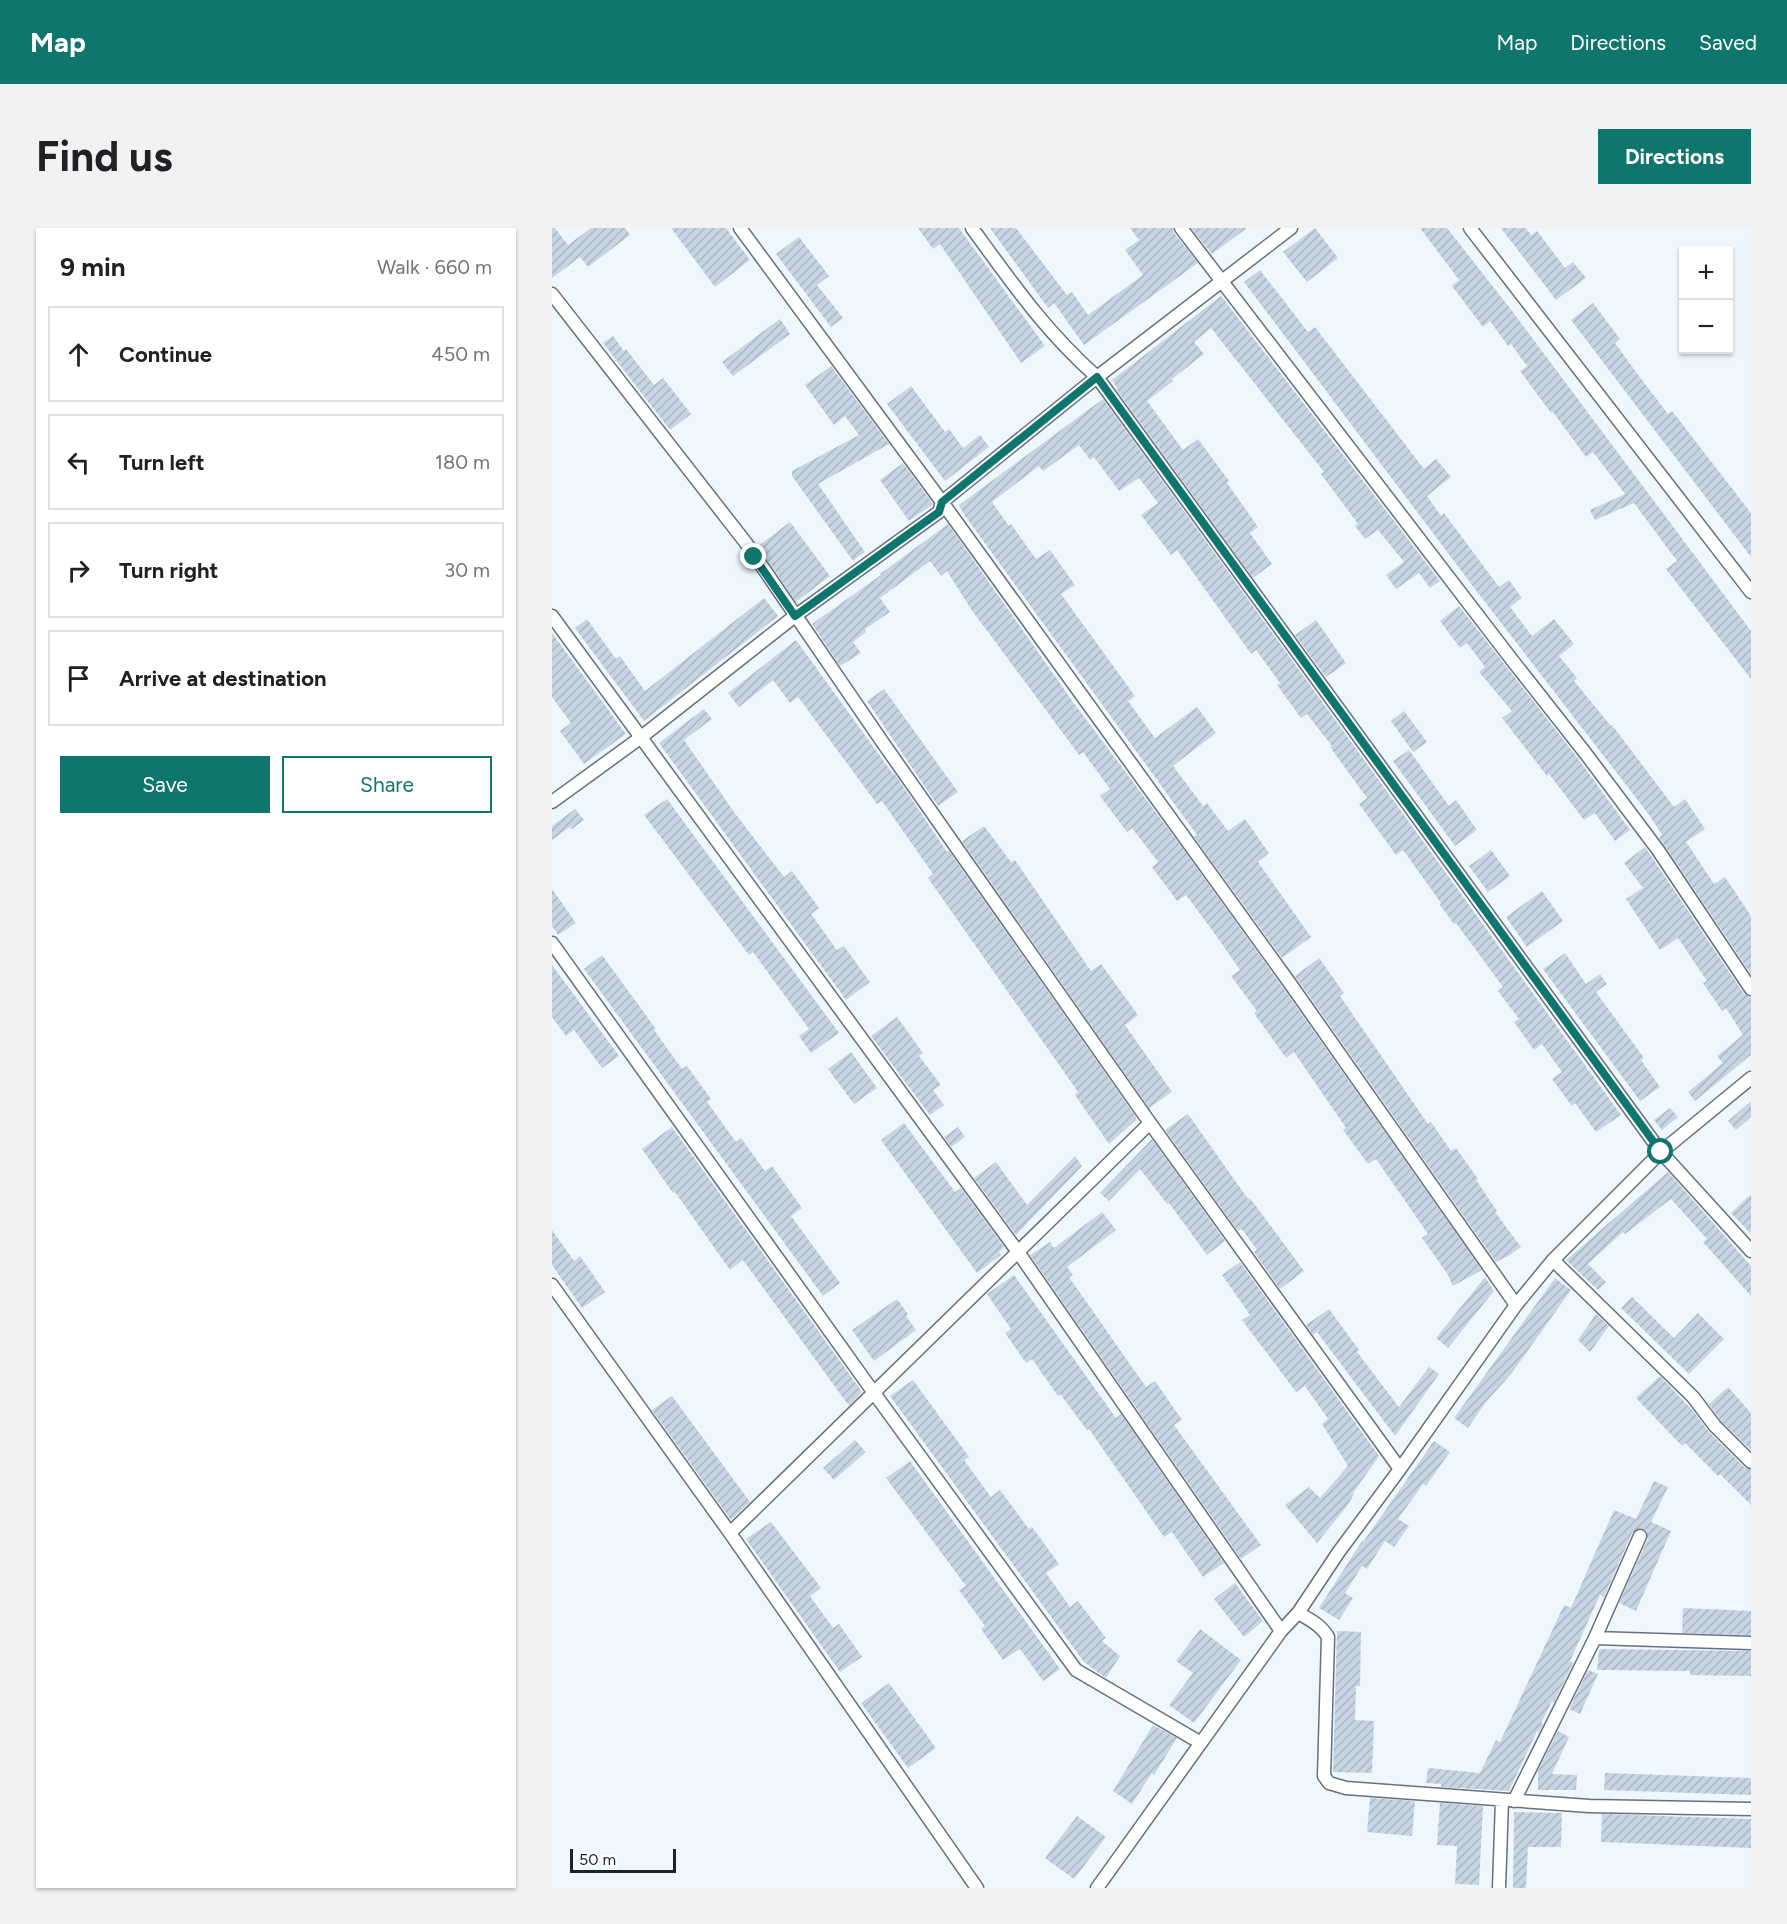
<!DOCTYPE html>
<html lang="en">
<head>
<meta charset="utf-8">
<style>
	:root { --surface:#fff; --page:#f2f2f2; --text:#202124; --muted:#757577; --line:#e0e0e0; --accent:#0f766e }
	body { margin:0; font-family:Figtree,sans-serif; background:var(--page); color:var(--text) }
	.controls { position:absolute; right:18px; top:18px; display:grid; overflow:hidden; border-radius:0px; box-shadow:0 2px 4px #0004 }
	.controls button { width:54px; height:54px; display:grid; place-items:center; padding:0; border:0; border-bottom:2px solid var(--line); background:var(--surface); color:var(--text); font:30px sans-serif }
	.scale { position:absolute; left:18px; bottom:15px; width:106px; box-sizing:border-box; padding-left:6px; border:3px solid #1c2226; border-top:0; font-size:16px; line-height:21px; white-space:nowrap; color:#1c2226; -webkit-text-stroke:4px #fff; paint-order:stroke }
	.stop { position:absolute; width:18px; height:18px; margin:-14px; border:4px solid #0f766e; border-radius:50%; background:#fff }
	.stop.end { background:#0f766e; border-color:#fff; box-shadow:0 2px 6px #0008 }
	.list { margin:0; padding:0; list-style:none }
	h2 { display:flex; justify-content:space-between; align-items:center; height:78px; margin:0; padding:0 24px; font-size:26px }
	h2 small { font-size:20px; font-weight:400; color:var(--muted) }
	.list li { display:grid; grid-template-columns:39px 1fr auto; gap:18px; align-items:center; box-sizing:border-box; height:96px; margin:0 12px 12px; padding:0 12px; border:2px solid var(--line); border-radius:0px }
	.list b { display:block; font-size:22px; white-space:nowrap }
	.list em { font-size:20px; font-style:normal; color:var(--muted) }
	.actions { display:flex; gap:12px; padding:18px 24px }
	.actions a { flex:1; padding:14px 0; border:2px solid var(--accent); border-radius:0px; text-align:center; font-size:21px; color:var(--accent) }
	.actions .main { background:var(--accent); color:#fff }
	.icon { flex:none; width:33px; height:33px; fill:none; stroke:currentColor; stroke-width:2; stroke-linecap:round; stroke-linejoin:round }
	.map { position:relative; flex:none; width:1199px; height:1660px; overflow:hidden; border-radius:0px }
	header { display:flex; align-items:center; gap:36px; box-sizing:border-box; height:84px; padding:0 30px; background:var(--accent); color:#fff }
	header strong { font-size:28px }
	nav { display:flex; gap:33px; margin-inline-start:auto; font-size:21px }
	.intro { display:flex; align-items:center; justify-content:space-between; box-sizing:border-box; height:144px; padding:0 36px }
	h1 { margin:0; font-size:42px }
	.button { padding:15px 27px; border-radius:0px; background:var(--accent); color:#fff; font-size:21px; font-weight:700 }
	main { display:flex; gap:36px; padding:0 36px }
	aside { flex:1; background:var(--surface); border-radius:0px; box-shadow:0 2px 4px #0004 }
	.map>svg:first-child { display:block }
</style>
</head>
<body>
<header>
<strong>Map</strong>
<nav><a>Map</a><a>Directions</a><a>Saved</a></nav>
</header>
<div class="intro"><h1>Find us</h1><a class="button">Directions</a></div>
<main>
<aside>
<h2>9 min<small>Walk · 660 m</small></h2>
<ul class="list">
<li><svg class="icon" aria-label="ahead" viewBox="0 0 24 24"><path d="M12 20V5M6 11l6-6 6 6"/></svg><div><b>Continue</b></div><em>450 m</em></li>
<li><svg class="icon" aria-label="left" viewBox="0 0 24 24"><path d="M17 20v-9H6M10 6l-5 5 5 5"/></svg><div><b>Turn left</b></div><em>180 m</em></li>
<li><svg class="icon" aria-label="right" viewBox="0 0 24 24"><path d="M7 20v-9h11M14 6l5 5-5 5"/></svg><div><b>Turn right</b></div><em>30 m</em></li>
<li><svg class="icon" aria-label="arrive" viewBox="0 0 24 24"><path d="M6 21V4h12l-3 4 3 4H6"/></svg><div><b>Arrive at destination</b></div></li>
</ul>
<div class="actions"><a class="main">Save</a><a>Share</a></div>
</aside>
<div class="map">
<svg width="1199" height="1660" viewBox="0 0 1199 1660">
	<defs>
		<pattern id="building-hatch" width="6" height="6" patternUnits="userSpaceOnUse" patternTransform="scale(1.5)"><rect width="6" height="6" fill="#c7d5e2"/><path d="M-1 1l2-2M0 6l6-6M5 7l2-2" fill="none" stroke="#aab7c2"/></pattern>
	</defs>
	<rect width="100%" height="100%" fill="#eef7fe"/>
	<path fill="url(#building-hatch)" d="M0,0H3L16,17L39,0H73L78,7L36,39L28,29L0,50Z
		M119,0H174L198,32L163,59Z
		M366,0H407L493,118L469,135L388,16L381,21Z
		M438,0H464L515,67L520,64L536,87L591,47L573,22L587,12L578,0H621L622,5L646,35L532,117L502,75L496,80Z
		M639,0H695L660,26Z
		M763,0L786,30L755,54L731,24Z
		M868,0H895L957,79L1199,403V451L1114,341L1125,333L1082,275L1043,292L1038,282L1073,266L1041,224L1034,229L1001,184L999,185L968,143L975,138L959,116L956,118L938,93L931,99L900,58L907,52Z
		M949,0H974L979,7L985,3L1013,40L1021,34L1034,50L1004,72Z
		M247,9L277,48L265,57L291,90L279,99L224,26Z
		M708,42L756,104L763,99L872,241L884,231L899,249L875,268L889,288L892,285L947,359L957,352L970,370L958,379L980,408L1002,391L1022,416L1007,428L1025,450L1022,453L1059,498L1060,497L1122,579L1133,571L1153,601L1134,614L1162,656L1173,649L1199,688V746L1107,609L1110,607L1098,588L926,365L692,54Z
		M669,68L888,353L878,360L867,345L844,361L834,347L852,334L826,302L813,311L803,298L806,296L769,246L772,244L659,100L642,114L652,126L620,151L621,153L595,173L631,222L646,211L677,253L675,255L706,299L698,305L720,336L701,350L564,161L565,160L560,152Z
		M1041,75L1068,111L1063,115L1087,148L1116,186L1120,183L1199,285V329L1019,92Z
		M228,91L238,106L181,148L170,134Z
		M61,108L72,123L74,121L102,157L111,150L139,186L118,202L51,115Z
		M279,138L337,216L266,256L313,324L301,333L240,248V243L307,207L293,188L282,197L253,157Z
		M359,158L393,204L397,201L411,220L428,207L437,219L393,253L335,176Z
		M551,171L1069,887L1044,904L1023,875L1020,878L1000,851L1010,844L990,816L982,822L962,794L967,791L946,763L951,759L904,695L902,696L888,677L889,675L851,622L844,627L807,576L815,570L778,519L780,518L755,486L749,490L725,457L728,455L704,422L699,426L625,322L619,327L589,287L606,275L587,250L567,263L542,229L538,232L527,217L491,243L487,238L440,274L457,298L459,296L484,331L498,322L523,357L509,366L583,468L576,473L603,510L645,479L664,505L621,538L651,578L655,575L676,603L693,591L717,625L706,634L759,709L730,730L642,609L645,607L411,285L407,277Z
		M351,235L381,276L357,293L328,252Z
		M238,294L278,348L244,374L206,318Z
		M396,296L521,474L629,618L729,757L930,1042L901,1058L896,1047L870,1010L876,1006L824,931L816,936L791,902L794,900L742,824L734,830L702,785L705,783L679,748L688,742L663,706L634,667L625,673L600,639L606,634L580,600L575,604L548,568L558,561L531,524L527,527L419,381L395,343L389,348L378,333L328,370L338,384L313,401L314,404L301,414L309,425L288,438L260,396L329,347L328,346Z
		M212,370L226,388L92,493L23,400L35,391L64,431L68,428L93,463Z
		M907,378L1024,528L1078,602L1063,613L1043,585L1032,592L997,546L995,548L950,490L960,483L927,444L933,439L915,415L908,420L888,393Z
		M764,392L794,435L774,449L743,407Z
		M0,405L74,506L32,536L8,503L19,495L0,469Z
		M244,412L341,546L342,545L395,624L397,623L584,889V892L557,916L523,867L526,864L376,650L381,646L330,573L325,576L246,469L238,475L221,452L187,479L176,465Z
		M332,461L406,564L386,578L315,473Z
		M152,481L160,491L132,512L182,584L232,649L240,643L267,680L259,686L285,722L292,718L318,754L294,772L107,515Z
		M852,483L875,514L861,524L839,493Z
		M857,522L897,578L904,572L925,602L903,618L841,533Z
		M115,571L287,805L259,825L247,808L257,801L201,724L197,727L92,587Z
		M23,581L32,592L20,601L18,599L0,612V598Z
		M432,598L459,634L463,632L539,743L549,736L586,787L573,797L620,864L597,880L410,613Z
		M1093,619L1192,766L1199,769V827L1143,873L1136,864L1171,835L1165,828L1191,807L1174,780L1170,783L1151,755L1155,753L1126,710L1108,722L1074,671L1091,660L1072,635Z
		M939,622L958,648L936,664L917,638Z
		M0,661L24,695L6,707L0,698Z
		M990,663L1011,693L975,719L954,689Z
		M1013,725L1034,756L1048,746L1055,756L1044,764L1092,830L1089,832L1108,859L1088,873L991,741Z
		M50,727L104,801L102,802L130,841L135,838L159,871L155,874L184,914L189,910L213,943L220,938L250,980L239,988L288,1055L271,1068L32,741Z
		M767,730L792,765L788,768L876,896L879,894L899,923L904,920L926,951L924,952L945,983L943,984L969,1019L958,1027L944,1034L743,748Z
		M0,737L67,828L50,840L22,802L14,808L0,789Z
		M345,789L371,825L367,828L389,857L381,862L392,877L378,887L319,808Z
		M299,824L325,860L302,876L276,841Z
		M1199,873V889L1184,902L1176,893Z
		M1118,880L1126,889L1110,902L1102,892Z
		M636,886L696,971L698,970L752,1043L728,1061L702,1024L705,1022L690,1001L686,1003L613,902Z
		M352,895L403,964L409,960L452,1019L447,1024L449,1027L425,1045L329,912Z
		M120,899L310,1164L297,1178L191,1032L178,1042L123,964L121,965L90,921Z
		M406,899L413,909L399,919L392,909Z
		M600,911L673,1013L655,1027L617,975L615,976L588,941L557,973L548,965Z
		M523,928L530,938L464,1007L422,950L444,934L475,977Z
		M1116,944L1199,1038V1068L1151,1014L1155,1011L1119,971L1073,1006L1071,1004L1036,1036L1054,1054L1046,1062L1014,1032Z
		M1199,966V1006L1179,985Z
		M550,984L564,1002L515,1039L521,1047L517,1049L594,1159L603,1153L630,1192L622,1197L709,1317L689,1331L478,1027L498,1014L502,1020Z
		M0,1002L22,1033L28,1028L53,1064L30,1080L0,1037Z
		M688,1034L827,1228L801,1265L802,1266L795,1278L765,1315L733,1277L757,1259L768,1270L796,1238L770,1196L776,1191L753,1158L744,1164L690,1092L698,1087L670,1047Z
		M462,1047L564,1190L569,1186L672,1335L651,1349L620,1304L612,1309L537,1201L535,1202L508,1166L506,1168L480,1131L474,1135L453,1105L459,1101L435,1066Z
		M933,1049L942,1063L896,1120L884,1110Z
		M1003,1050L1019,1062L960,1145L933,1175L916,1200L902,1190Z
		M1080,1069L1122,1110L1146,1085L1172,1111L1137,1146L1069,1080Z
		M345,1071L356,1086L354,1088L364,1102L322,1133L300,1102Z
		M777,1081L807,1122L805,1124L847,1179L877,1139L887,1146L843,1208L765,1104L761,1107L754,1097Z
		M1044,1086L1057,1098L1038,1124L1026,1112Z
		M1108,1148L1141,1183L1157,1204L1193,1240L1199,1242V1277L1168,1246L1166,1248L1133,1215L1130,1218L1084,1170Z
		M361,1152L417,1229L412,1232L439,1269L448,1262L477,1301L480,1299L507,1336L494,1345L518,1379L526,1373L554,1410L550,1413L568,1428L554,1450L532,1434L338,1168Z
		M1176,1159L1199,1185V1222L1169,1193L1157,1176Z
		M120,1168L198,1274L179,1292L100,1182Z
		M303,1212L314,1224L282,1252L271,1240Z
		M882,1213L898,1224L874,1258L871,1256L846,1291L857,1298L842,1319L833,1313L815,1341L810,1338L793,1365L801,1370L787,1392L767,1380L810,1313L811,1314Z
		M358,1233L508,1441L491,1453L468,1421L451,1432L429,1401L433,1398L407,1362L414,1358L334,1250Z
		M1102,1253L1116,1259L1099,1294L1119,1303L1084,1383L1067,1375L1096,1311L1094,1303L1088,1300L1080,1305L1052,1369L1048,1367L1018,1433L1021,1435L1002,1474L1000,1473L989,1495L991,1496L986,1506V1501L957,1563L889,1559V1556L874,1555L876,1540L928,1545L944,1512L948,1514L1012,1377L1019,1380L1062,1282L1084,1291Z
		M219,1294L269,1360L258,1368L281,1400L287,1396L310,1429L288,1444L194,1311Z
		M683,1355L711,1393L692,1409L662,1371Z
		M1131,1380L1199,1383V1407L1130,1405Z
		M648,1401L689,1432L642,1495L617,1477L641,1445L624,1433Z
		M785,1403L809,1404L808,1458H804L803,1492L822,1493L820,1545L781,1544Z
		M1047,1421L1199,1423V1448L1138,1447V1443L1045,1442Z
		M1036,1442L1046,1446L1028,1486L1017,1481Z
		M337,1455L384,1520L356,1540L309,1475Z
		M601,1497L625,1510L602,1547L600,1545L580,1576L561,1563Z
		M1006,1503L1017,1509L1000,1546L1025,1547L1024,1562H986V1543Z
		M1053,1545L1199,1550V1567L1052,1562Z
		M818,1570L863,1573L860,1608L815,1604Z
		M888,1575L931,1578L927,1657L903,1656L905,1618L885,1617Z
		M962,1584L1010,1585L1009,1619H976L974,1660H961Z
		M1050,1586L1199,1591V1620L1049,1614Z
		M525,1588L554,1609L522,1651L493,1630Z"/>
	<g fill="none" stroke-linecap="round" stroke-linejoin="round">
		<defs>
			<path id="minor" d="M188,0L390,274L737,754L964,1077
				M420,0C460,55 494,104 545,149L1109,924L1199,1023
				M629,0L960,432L1034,526L1106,622L1199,761
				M918,0L1199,364
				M0,66L194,315L331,515L598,895L848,1241
				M0,388L466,1024L729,1403
				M0,574L88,510L243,388L387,284L390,274L545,149L739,0
				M0,715L322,1165L524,1442L649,1515
				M1001,1032L1141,1169L1163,1198L1199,1234
				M0,1057L178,1305L425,1660
				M178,1305L598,895
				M746,1385C757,1391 769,1397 776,1409L772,1548L777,1555L794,1560L1037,1578L1199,1581
				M1043,1410L1199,1415
				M962,1573L1043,1410L1088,1308
				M545,1660L729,1403L746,1385L786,1325L848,1241L964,1077L1001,1032L1109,924L1199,850
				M947,1660L950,1572"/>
		</defs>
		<use href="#minor" stroke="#65717d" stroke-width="15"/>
		<use href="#minor" stroke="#fff" stroke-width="12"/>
	</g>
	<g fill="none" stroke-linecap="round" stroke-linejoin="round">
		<path stroke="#0f766e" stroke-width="8" d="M202,329L243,388L387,284L390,274L545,149L1109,924"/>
	</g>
</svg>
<div class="controls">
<button>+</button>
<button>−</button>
</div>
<div class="scale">50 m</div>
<div class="stop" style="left:1109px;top:924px"></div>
<div class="stop end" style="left:202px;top:329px"></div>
</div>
</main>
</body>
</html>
